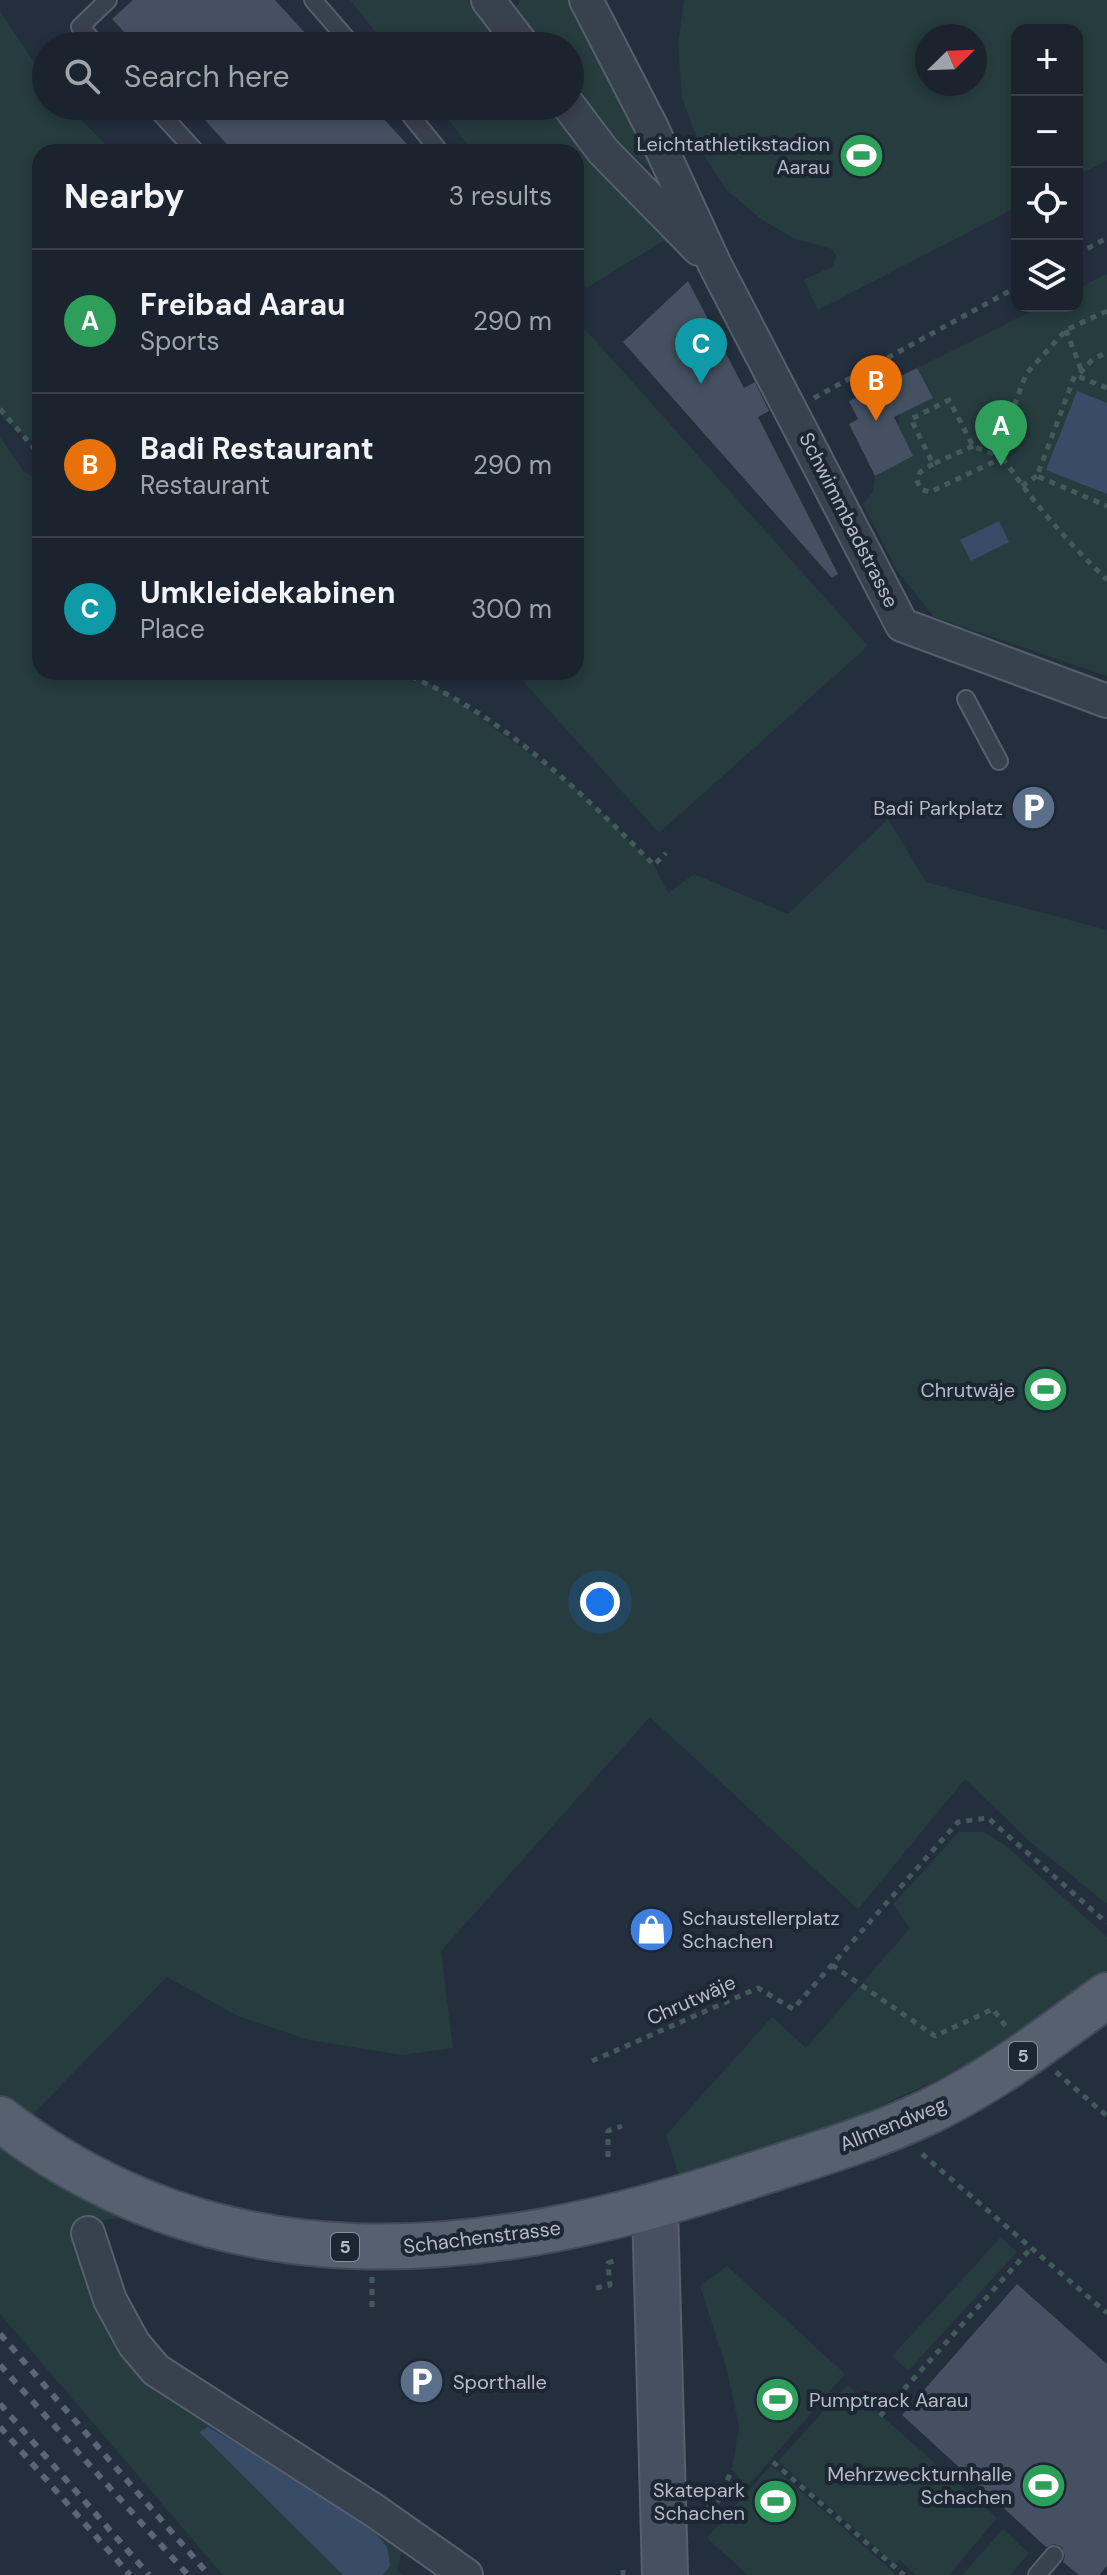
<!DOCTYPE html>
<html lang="en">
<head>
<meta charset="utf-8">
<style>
	:root { --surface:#1b232e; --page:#282f3a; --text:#f1f3f6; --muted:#a0a4aa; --line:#39404a; --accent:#8ab4f8 }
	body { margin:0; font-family:"DM Sans",sans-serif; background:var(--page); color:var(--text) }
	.controls { position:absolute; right:24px; top:24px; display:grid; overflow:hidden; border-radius:16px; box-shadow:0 4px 12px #0003 }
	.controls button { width:72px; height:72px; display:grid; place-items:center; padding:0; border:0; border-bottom:2px solid var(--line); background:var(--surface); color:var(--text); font:40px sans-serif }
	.compass { position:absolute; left:915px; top:24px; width:72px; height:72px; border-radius:50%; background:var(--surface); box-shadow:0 4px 12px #0003; rotate:67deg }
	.you { position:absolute; left:600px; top:1602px; width:28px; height:28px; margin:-20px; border:6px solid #fff; border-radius:50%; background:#1a73e8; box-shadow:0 0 0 12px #1a73e833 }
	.badge { display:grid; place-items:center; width:52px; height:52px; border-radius:50%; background:var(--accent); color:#fff; font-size:26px; font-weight:700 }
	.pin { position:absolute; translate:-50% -66px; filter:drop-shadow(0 2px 4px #0008) }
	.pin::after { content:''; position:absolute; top:42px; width:28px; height:24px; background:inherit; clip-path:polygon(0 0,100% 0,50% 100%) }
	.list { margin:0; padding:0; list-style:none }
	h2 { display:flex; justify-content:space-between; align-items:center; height:104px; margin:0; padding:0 32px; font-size:34px }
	h2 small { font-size:26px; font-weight:400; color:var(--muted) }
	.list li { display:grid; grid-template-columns:52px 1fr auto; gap:24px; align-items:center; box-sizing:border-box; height:144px; padding:0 32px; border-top:2px solid var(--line) }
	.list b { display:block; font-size:30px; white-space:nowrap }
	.list p { margin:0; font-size:26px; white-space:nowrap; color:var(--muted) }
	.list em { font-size:26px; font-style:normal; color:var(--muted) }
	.icon { flex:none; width:44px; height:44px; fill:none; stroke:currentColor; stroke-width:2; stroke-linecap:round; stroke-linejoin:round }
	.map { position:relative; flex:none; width:1107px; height:2575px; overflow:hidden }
	.search { position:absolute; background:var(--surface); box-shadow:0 4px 12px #0003; left:32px; top:32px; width:552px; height:88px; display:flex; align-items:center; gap:20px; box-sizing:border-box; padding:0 28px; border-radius:44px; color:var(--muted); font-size:30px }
	.panel { position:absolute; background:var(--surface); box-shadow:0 4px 12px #0003; left:32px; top:144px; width:552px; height:536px; border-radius:24px }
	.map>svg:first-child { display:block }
</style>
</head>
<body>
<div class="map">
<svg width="1107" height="2575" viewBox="0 0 1107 2575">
	<rect width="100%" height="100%" fill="#242f3e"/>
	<path fill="#263c3f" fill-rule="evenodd" d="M350,0H477L516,46H387Z
		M521,0H569L658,175L607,133L570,87V46H537L515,9Z
		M684,0H1107V160L1077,176V30H1017V207L818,310L804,280L833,266L836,256L832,249L795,239L758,217L725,188L701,150L682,98L678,44ZM927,36H975V84H927Z
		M0,11L46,80V106H69L112,152H40V448L6,421L0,413Z
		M437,106H566L603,151L665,240L586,288L576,276V152H474Z
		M1107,274V676L934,617L896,569L863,504L873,492L875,476L913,456L898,425L900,414L932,398L917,368L1042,306H1077V289Z
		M585,329L868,646L659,833L515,672H576V338Z
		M0,437L23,471L40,481V672H400L438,687L574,786L654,865L668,893L694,874L788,914L888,819L926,882L1107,930V1904L1028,1840L965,1779L858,1909L650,1717L441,1951L453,2048L402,2055L309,2040L238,2016L167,1977L27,2120L0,2098Z
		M959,1832H983L1005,1845L1107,1937V1970L1069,2003L986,2058L855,2117L679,2176L666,2135L772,2017L806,2048L910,1928L893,1904Z
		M0,2141L139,2216L87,2222L131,2356L403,2545L397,2570L403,2575H223L0,2314Z
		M1001,2237L1017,2252L908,2371L892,2356Z
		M727,2266L845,2374L747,2487L732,2469L739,2426L726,2367L700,2286Z
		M847,2385L997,2518L949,2575H916L899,2559L895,2565L778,2461Z
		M771,2465L892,2571L896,2575H748L707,2538Z
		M1003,2529L1029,2553L1010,2575H962Z"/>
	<path fill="#394c67" d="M1077,391L1107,403V494L1046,470Z
		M999,521L1009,542L971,561L960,540Z
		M208,2427C240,2445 376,2521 387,2548C389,2553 389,2561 390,2566L383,2575H343L199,2432Z"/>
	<path fill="#455162" d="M133,0H275L317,46H137L112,19Z
		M192,106H372L414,152H234Z
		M688,281L744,388L755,382L769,411L758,417L838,574L832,578L623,342Z
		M917,368L933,398L894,417L913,456L875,476L849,424L858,419L849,401Z
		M1017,2284L1107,2364V2566L1099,2575H1079L1063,2562L1065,2556L1062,2547L1055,2544L1046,2547L902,2415Z"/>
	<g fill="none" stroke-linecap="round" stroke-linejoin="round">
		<defs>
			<path id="lane" d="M313,0L353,46
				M98,46L80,27L108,0
				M154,106L196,152
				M403,106L440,152
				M966,699L999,761
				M1037,2575L1054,2555"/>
			<path id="street" d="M488,0L523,46
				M586,0L651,126L715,265L902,625L1107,701
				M569,106L603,151L699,249
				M88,2233L110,2300L134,2344L156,2370L375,2511L466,2575"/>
			<path id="secondary" d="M655,2207L665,2575"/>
			<path id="primary" d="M0,2119C221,2290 475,2265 726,2184C794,2161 865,2142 930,2111C994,2080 1050,2037 1107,1995"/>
		</defs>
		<use href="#lane" stroke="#565f6c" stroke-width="20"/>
		<use href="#street" stroke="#565f6c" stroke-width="36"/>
		<use href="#secondary" stroke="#565f6c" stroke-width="48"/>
		<use href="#primary" stroke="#414a57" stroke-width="48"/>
		<path stroke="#44595c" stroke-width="5" stroke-dasharray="6 6" stroke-linecap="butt" d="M1077,254L1107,238
			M1107,311L1066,330L1026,374L1007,426L1003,458C1033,503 1068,542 1107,580
			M1066,330L1082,372
			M1080,373L1092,360L1107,352
			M1107,388L1075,375L1037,476L1107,506
			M814,398L1017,287
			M0,409L40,455
			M973,446L933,464L911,419L949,400L973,446L1003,458
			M933,464L920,472L917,480L920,489L930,492L1002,458
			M1022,486L1037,476
			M400,672C498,711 580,791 654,865L666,853
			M832,1965L935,2036L993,2009L1007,2028
			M592,2061L758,1988L793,2009L958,1822L988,1818L1107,1923
			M1056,2072L1107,2116
			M922,2154L1107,2313
			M608,2157V2131L622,2126
			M372,2277V2309
			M596,2288L610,2285L608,2263L617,2260
			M880,2416L1032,2247
			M773,2462L904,2575
			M697,2515L719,2500L732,2469
			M623,2570V2575"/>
		<use href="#lane" stroke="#38414e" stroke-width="16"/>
		<use href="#street" stroke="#38414e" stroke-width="32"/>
		<use href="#secondary" stroke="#465061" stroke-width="44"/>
		<use href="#primary" stroke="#56606e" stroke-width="44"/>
		<path stroke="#5a6575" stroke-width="6" stroke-dasharray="8 8" stroke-linecap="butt" d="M0,2334L209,2575
			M0,2365L188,2575
			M0,2404L149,2575
			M0,2427L130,2575"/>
	</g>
	<defs>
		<symbol id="stadium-disc" viewBox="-11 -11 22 22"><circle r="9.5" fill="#2e9e5b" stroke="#1d2633"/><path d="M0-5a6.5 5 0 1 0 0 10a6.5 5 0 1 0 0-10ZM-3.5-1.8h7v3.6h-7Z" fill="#fff"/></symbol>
		<symbol id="parking-disc" viewBox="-11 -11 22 22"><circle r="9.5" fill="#5c6f8a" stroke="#1d2633"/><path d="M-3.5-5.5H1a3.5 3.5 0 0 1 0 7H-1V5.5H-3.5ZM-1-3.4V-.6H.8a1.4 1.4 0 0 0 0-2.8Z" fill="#fff"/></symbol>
		<symbol id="shop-disc" viewBox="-11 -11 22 22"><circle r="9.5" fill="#3f7fe0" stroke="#1d2633"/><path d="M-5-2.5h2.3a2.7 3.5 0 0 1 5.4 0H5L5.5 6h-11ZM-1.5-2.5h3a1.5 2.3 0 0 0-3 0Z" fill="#fff"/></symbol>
	</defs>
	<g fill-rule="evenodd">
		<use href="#stadium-disc" x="836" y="130" width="51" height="51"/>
		<use href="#parking-disc" x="1008" y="782" width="51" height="51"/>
		<use href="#stadium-disc" x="1020" y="1364" width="51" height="51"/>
		<use href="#shop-disc" x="626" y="1904" width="51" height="51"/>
		<use href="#parking-disc" x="396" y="2356" width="51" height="51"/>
		<use href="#stadium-disc" x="752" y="2374" width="51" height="51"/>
		<use href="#stadium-disc" x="1018" y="2460" width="51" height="51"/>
		<use href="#stadium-disc" x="750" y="2476" width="51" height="51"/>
	</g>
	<g text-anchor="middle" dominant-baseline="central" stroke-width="8" stroke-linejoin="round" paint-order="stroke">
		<g fill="#1d2633" stroke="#878f9c" stroke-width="2">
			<rect x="1009" y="2042" width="28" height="28" rx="6"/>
			<rect x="331" y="2233" width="28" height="28" rx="6"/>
		</g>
		<g font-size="18" font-weight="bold" fill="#b4bcc9">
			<text x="1023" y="2056">5</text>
			<text x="345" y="2247">5</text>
		</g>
		<g font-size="20" fill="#b4bcc9" stroke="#1d2633" text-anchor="end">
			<text x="830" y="144">Leichtathletikstadion<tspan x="830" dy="23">Aarau</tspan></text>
			<text x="1003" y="808">Badi Parkplatz</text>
			<text x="1015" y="1390">Chrutwäje</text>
			<text x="682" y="1918" text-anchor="start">Schaustellerplatz<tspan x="682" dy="23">Schachen</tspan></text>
			<text x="453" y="2382" text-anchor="start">Sporthalle</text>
			<text x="809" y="2400" text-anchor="start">Pumptrack Aarau</text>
			<text x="1012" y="2474">Mehrzweckturnhalle<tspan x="1012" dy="23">Schachen</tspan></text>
			<text x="745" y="2490">Skatepark<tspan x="745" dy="23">Schachen</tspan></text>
		</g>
		<g font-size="20" fill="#b4bcc9" stroke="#1d2633">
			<text transform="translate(849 520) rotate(63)">Schwimmbadstrasse</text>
			<text transform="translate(691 2000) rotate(-24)">Chrutwäje</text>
			<text transform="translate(893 2124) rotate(-22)">Allmendweg</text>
			<text transform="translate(482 2237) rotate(-7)">Schachenstrasse</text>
		</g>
	</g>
</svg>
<div class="controls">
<button>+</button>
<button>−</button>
<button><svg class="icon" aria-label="locate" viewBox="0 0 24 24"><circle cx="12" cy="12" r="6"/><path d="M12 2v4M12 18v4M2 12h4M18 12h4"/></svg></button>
<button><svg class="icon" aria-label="layers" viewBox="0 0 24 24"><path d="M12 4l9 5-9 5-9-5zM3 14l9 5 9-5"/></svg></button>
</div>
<svg class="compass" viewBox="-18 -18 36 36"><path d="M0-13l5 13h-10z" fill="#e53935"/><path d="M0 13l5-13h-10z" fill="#a0a4aa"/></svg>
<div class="you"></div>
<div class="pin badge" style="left:1001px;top:466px;background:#2e9e5b">A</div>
<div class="pin badge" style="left:876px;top:421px;background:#e8710a">B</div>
<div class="pin badge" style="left:701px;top:384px;background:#0f9aa8">C</div>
<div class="search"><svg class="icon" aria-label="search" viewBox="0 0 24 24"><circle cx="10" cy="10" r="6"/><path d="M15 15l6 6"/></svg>Search here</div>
<section class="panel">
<h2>Nearby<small>3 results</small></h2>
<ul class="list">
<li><span class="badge" style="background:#2e9e5b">A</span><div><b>Freibad Aarau</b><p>Sports</p></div><em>290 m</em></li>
<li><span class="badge" style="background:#e8710a">B</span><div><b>Badi Restaurant</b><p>Restaurant</p></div><em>290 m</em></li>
<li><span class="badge" style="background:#0f9aa8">C</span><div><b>Umkleidekabinen</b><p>Place</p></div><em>300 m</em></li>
</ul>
</section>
</div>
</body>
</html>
